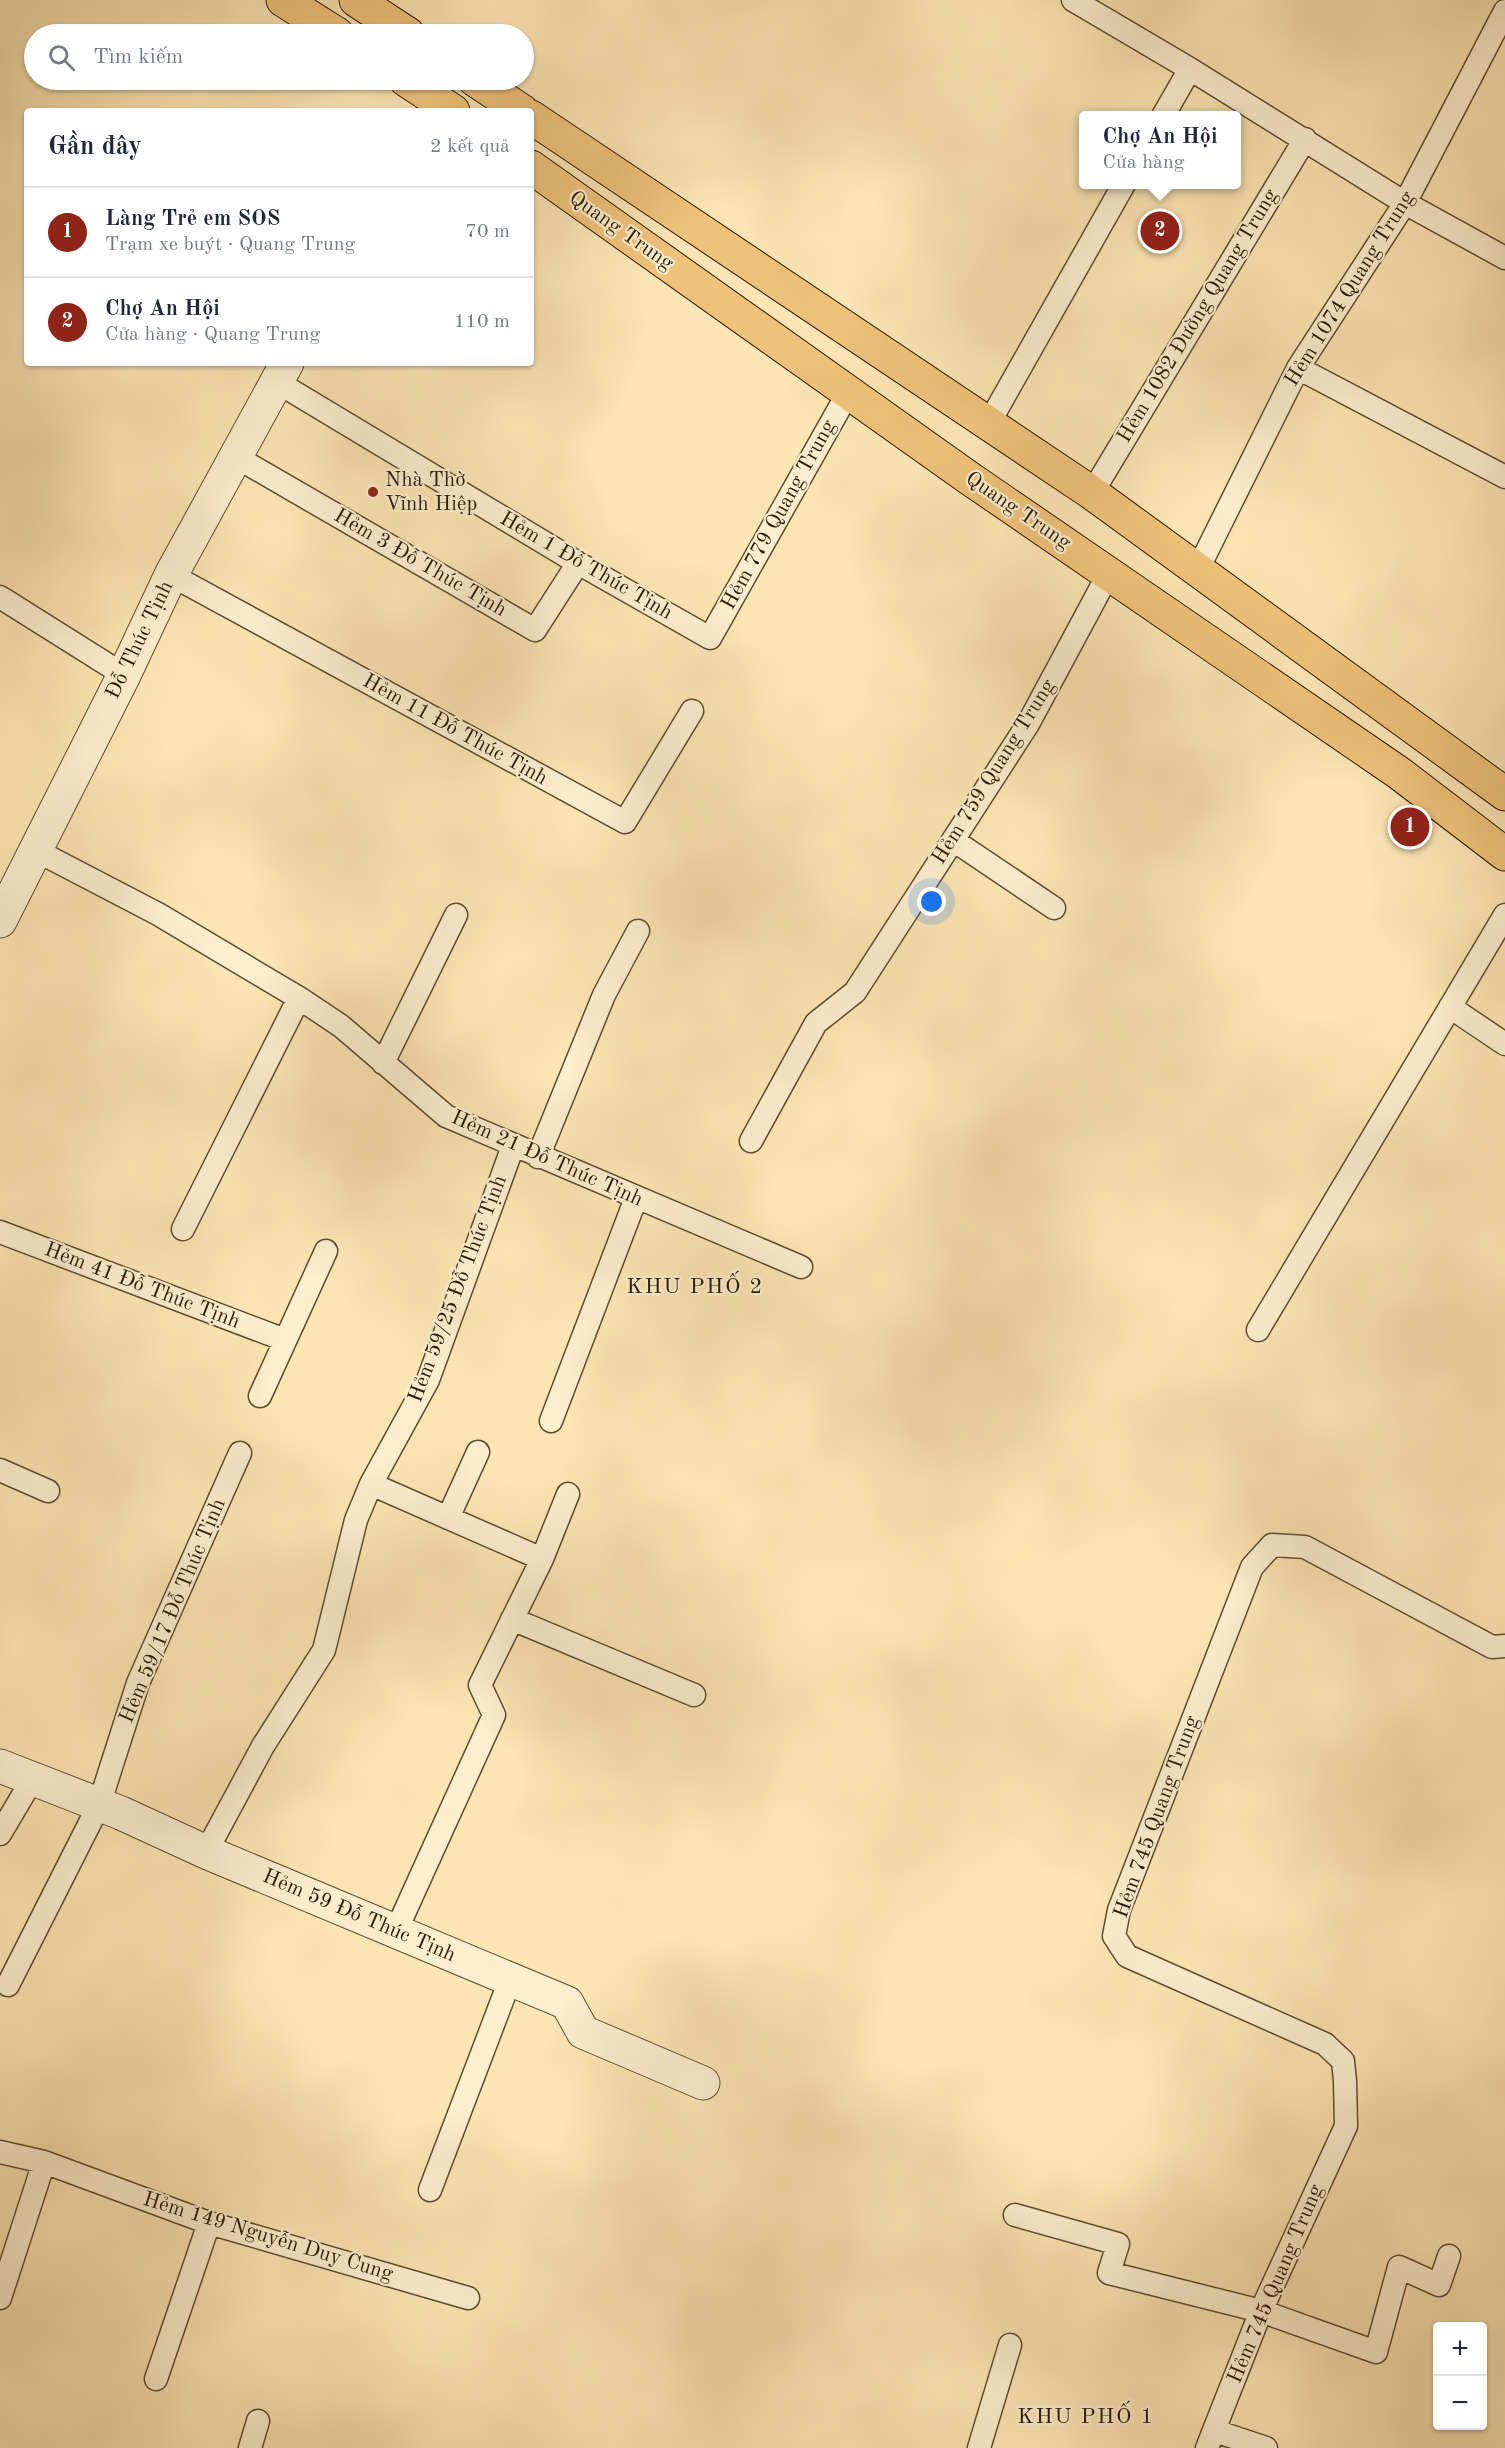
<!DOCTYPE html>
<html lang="vi">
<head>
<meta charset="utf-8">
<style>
	:root { --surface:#fff; --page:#f6f6f7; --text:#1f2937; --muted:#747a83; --line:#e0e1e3; --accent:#8f2418 }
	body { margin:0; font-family:"Old Standard TT",serif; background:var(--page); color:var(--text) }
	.controls { position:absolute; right:18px; bottom:18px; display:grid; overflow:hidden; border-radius:6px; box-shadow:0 2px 4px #0004 }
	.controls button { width:54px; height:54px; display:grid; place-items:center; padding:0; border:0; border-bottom:2px solid var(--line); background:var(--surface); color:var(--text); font:30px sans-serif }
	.you { position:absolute; left:932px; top:902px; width:21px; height:21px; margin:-15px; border:4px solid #fff; border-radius:50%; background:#1a73e8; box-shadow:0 0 0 9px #1a73e833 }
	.badge { display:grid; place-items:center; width:39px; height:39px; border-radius:50%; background:var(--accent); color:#fff; font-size:20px; font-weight:700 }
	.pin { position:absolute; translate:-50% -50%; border:3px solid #fff; box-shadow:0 2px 6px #0006 }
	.popup { position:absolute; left:1079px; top:111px; width:162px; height:78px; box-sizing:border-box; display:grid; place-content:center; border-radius:6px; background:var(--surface); filter:drop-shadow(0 2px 4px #0005); font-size:20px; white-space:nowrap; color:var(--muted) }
	.popup b { font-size:22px; color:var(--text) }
	.popup::after { content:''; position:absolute; left:50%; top:100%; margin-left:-12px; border:12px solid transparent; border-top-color:var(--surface) }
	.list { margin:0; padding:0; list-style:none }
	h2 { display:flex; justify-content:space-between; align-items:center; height:78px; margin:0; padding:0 24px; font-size:26px }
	h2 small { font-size:20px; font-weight:400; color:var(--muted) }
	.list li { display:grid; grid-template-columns:39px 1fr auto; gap:18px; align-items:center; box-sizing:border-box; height:90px; padding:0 24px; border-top:2px solid var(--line) }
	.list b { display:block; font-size:22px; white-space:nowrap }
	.list p { margin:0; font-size:20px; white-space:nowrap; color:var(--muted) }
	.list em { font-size:20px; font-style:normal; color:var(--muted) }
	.icon { flex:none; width:33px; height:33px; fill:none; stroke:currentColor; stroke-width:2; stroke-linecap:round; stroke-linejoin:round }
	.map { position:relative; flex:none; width:1505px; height:2448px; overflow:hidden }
	.search { position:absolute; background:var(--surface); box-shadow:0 2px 4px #0004; left:24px; top:24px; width:510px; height:66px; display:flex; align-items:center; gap:15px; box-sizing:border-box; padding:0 21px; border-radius:33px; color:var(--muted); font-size:22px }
	.panel { position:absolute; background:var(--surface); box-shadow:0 2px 4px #0004; left:24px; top:108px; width:510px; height:258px; border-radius:6px }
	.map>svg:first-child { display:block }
</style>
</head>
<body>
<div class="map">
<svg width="1505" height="2448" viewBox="0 0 1505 2448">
	<rect width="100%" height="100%" fill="#fce5b4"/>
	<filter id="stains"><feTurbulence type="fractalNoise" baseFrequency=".00333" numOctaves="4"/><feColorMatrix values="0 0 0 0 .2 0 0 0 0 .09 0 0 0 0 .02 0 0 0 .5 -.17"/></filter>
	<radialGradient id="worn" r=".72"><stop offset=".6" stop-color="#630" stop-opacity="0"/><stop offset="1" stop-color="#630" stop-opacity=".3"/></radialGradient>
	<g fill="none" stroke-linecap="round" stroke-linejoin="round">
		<defs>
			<path id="lane" d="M1073,0L1190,69L1405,203L1505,258
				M1163,116L1190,69
				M1298,368L1505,477
				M277,382L578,563L710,638L848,393
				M989,423L1124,184
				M236,457L535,630L578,563
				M1092,493L1305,139
				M1198,569L1298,368L1405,203L1505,11
				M171,575L625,822L692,711
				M0,597L124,675
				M953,840L1054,908
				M37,851L158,914L299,998L341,1026L446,1116L801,1267
				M1450,1007L1505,1044
				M383,1063L456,915
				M751,1141L816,1023L855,992L1028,724L1109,573
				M538,1157L604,995L638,931
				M183,1229L299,998
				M0,1232L285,1340
				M1258,1330L1505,915
				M260,1396L326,1251
				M551,1421L636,1198
				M0,1470L48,1491
				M371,1484L542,1559
				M448,1518L478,1452
				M512,1619L694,1695
				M0,1834L32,1780
				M206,1852L263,1746L324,1650L356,1520L371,1484L428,1380L513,1146
				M396,1931L494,1715L480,1685L542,1559L568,1494
				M8,1985L99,1805L138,1683L240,1453
				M0,2152L44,2162L209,2223L468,2298
				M430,2190L510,1980
				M1015,2215L1118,2244L1109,2273L1261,2311L1376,2352L1399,2267L1439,2285L1449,2256
				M0,2298L44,2162
				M156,2379L209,2223
				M1215,2431L1266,2448
				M250,2448L258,2421
				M979,2448L1010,2345
				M1207,2448L1261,2311L1346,2126L1345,2081L1343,2061L1325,2044L1127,1956L1114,1936L1119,1910L1252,1567L1272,1545L1305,1547L1492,1647L1505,1646"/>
			<path id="street" d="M0,921L124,675L171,575L287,363
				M0,1766L121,1813L206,1852L567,2003L583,2032L703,2083"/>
			<path id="primary" d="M283,0L337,34
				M356,0L408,34
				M406,80L453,111
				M475,80L522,111
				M531,117L1092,493L1505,794
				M531,167L969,478L1399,773L1505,854"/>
		</defs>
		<use href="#lane" stroke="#5e4c2e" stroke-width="25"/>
		<use href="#street" stroke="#5e4c2e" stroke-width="35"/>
		<use href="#primary" stroke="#2a1902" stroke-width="35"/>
		<use href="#lane" stroke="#fdeece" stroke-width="22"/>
		<use href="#street" stroke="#fdeece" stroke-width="33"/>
		<use href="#primary" stroke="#eec27a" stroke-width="33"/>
	</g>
	<circle fill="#8f2418" stroke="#fdeece" stroke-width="2" cx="373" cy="492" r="6"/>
	<g text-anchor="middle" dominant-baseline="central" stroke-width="4.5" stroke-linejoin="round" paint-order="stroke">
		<g font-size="21" fill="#2a1902" stroke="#fdeece">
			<text transform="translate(621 231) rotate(35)">Quang Trung</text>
			<text transform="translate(1350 289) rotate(-58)">Hẻm 1074 Quang Trung</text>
			<text transform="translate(1198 316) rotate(-59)">Hẻm 1082 Đường Quang Trung</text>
			<text transform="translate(1018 511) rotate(34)">Quang Trung</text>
			<text transform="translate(779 515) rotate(-61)">Hẻm 779 Quang Trung</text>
			<text transform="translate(420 563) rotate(30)">Hẻm 3 Đỗ Thúc Tịnh</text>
			<text transform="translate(586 566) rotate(30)">Hẻm 1 Đỗ Thúc Tịnh</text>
			<text transform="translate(140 640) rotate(-64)">Đỗ Thúc Tịnh</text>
			<text transform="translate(455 730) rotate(29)">Hẻm 11 Đỗ Thúc Tịnh</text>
			<text transform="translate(994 772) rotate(-58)">Hẻm 759 Quang Trung</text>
			<text transform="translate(547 1159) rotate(24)">Hẻm 21 Đỗ Thúc Tịnh</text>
			<text transform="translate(142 1286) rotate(21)">Hẻm 41 Đỗ Thúc Tịnh</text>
			<text transform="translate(458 1289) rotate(-69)">Hẻm 59/25 Đỗ Thúc Tịnh</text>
			<text transform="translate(173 1611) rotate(-67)">Hẻm 59/17 Đỗ Thúc Tịnh</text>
			<text transform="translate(1157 1817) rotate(-70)">Hẻm 745 Quang Trung</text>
			<text transform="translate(359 1916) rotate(23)">Hẻm 59 Đỗ Thúc Tịnh</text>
			<text transform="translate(268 2237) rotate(17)">Hẻm 149 Nguyễn Duy Cung</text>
			<text transform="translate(1276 2284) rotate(-67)">Hẻm 745 Quang Trung</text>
		</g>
		<g font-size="21" fill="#2a1902" stroke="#fdeece" text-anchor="start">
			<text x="385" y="480">Nhà Thờ<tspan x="385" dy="24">Vĩnh Hiệp</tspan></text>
		</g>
		<g font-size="22" letter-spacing="1.5" fill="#2a1902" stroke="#fdeece">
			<text x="695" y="1287">KHU PHỐ 2</text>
			<text x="1086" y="2417">KHU PHỐ 1</text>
		</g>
	</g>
	<rect width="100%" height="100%" filter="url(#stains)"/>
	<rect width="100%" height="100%" fill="url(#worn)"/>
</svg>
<div class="controls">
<button>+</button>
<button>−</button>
</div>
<div class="you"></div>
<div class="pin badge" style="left:1410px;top:827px">1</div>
<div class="pin badge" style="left:1160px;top:231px">2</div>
<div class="popup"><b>Chợ An Hội</b>Cửa hàng</div>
<div class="search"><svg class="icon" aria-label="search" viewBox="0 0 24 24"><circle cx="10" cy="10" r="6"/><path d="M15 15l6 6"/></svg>Tìm kiếm</div>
<section class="panel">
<h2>Gần đây<small>2 kết quả</small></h2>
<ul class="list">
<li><span class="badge">1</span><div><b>Làng Trẻ em SOS</b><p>Trạm xe buýt · Quang Trung</p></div><em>70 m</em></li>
<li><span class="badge">2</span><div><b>Chợ An Hội</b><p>Cửa hàng · Quang Trung</p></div><em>110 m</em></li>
</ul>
</section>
</div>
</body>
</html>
